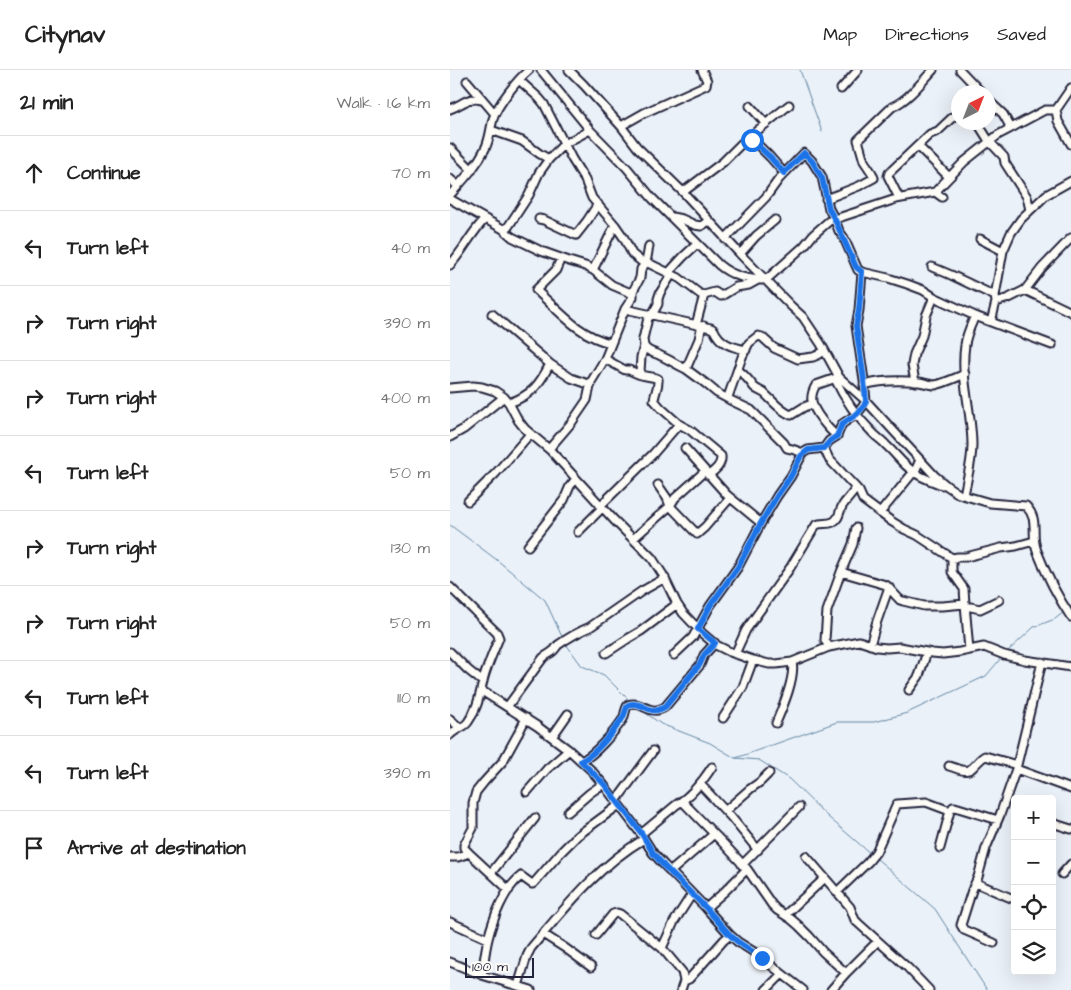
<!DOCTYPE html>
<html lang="en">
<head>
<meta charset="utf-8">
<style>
	:root { --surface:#fff; --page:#f6f6f6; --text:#222; --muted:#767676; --line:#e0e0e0 }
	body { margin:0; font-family:"Architects Daughter",sans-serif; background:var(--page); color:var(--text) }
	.controls { position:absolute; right:15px; bottom:15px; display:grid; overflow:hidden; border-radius:5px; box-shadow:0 5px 20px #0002 }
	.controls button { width:45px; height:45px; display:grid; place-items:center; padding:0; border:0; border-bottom:1px solid var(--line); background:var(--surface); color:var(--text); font:25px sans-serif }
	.compass { position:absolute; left:501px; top:15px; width:45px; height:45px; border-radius:50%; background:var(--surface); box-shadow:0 5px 20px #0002; rotate:42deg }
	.scale { position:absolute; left:15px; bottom:12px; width:69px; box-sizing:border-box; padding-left:5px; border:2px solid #22223b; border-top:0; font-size:14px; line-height:18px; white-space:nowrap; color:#22223b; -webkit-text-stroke:4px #fdfcf7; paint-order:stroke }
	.stop { position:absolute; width:15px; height:15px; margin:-11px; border:4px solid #1a73e8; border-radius:50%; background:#fff }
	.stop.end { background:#1a73e8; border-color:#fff; box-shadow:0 1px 5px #0008 }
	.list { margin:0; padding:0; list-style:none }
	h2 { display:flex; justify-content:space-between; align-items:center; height:65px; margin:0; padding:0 20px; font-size:21px }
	h2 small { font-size:16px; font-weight:400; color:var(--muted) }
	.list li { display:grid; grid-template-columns:32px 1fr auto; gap:15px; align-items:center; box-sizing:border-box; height:75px; padding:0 20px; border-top:1px solid var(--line) }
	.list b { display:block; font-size:19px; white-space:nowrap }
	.list em { font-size:16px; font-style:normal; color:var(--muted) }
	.icon { flex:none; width:28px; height:28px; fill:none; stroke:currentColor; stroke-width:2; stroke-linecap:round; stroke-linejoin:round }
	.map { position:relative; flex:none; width:621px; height:920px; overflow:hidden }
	header { display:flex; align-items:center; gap:30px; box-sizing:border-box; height:70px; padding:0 25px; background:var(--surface); border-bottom:1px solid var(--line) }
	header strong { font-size:24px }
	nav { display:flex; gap:28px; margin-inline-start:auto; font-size:18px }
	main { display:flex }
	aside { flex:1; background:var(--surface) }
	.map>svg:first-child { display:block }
</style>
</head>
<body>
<header>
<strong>Citynav</strong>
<nav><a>Map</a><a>Directions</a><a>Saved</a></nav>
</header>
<main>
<aside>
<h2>21 min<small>Walk · 1.6 km</small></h2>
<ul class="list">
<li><svg class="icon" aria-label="ahead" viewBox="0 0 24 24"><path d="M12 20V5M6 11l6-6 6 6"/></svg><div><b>Continue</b></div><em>70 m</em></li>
<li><svg class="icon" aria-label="left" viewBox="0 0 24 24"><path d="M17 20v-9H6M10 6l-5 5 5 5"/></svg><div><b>Turn left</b></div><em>40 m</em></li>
<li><svg class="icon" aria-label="right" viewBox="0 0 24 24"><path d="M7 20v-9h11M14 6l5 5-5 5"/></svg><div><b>Turn right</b></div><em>390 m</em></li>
<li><svg class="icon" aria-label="right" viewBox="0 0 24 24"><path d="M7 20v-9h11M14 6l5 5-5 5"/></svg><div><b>Turn right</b></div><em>400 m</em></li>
<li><svg class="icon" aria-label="left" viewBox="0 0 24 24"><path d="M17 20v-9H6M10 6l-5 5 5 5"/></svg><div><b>Turn left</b></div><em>50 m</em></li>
<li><svg class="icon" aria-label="right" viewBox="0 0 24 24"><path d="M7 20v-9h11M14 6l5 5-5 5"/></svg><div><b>Turn right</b></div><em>130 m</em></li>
<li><svg class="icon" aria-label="right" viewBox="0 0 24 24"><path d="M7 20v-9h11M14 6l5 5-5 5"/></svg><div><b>Turn right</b></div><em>50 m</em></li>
<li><svg class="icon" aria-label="left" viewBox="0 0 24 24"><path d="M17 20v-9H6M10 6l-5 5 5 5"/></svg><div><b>Turn left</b></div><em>110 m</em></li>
<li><svg class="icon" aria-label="left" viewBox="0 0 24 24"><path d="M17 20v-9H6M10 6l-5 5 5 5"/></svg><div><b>Turn left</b></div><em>390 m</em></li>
<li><svg class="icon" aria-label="arrive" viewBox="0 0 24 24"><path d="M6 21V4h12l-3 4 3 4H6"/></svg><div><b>Arrive at destination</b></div></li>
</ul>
</aside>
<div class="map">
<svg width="621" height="920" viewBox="0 0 621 920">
	<rect width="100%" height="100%" fill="#ebf1f8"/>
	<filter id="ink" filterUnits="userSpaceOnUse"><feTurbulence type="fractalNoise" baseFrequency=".02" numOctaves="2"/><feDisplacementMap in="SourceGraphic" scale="10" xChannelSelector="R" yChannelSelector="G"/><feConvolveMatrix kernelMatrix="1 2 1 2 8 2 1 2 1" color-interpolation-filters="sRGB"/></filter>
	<g filter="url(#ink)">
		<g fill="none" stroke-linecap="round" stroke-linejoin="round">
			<path stroke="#6086a4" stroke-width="1" d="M350,0L372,62
				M0,455L47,490L95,530L113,569
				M116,574L132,596L154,605L181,632
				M557,582L584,557L605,549L614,542
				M190,639L211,654L260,673L285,688L309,690L339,709L378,747L421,784
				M286,688L387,652H424L457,643L536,606L552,587
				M426,788L485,839L537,920"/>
			<defs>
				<path id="minor" d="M91,0L140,60L177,98L202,128L269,195C282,206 299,210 316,210L354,176L363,165L379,151L446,129L485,122L514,92L548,65L595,40H606
					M119,0L134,15L171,56L187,77L233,122L290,184L341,236L353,247L371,274L389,307L416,331L485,406L497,416L509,424L540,433L576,436C590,451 580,463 587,481C596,504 607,526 621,547
					M510,0L531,22
					M69,10L89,28L94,34L122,89L135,110L142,128L165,155L174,168L182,184L192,192H196L229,208L250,224L254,225L265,222L271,226L273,225L286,217L299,215L308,210
					M17,11L45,44
					M621,18L606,40L608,51L621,74
					M391,19L408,0
					M538,30L553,44L561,58
					M300,36L316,54
					M0,39C12,35 18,26 31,30
					M527,52L539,71L554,87L555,93L577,127L580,140
					M171,56L194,43L256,15L257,11L252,0
					M41,60L72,71L90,84L99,89
					M300,67L320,87L334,103
					M468,76L499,107
					M0,78L22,100
					M0,109L8,116
					M233,122L273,92L292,73L339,35
					M485,122L492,127
					M0,125C13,110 26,97 35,79C40,69 40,60 43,49C47,35 68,9 79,0
					M449,128L438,106L439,103L480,64L488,61L508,42
					M0,129L53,159L58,157L79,125L89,103L99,89L114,74L140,60
					M376,129L409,116L424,108L422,103L414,91L408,70L442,37C458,30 471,13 483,0
					M222,147L232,149L245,155L251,156L259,151
					M89,149L94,150L126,165L137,151L148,134
					M53,159L62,167L91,181L119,191L135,196L143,200L162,215L183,224
					M275,169L316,127L329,109L354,83L362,91L372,107L379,139L385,150L389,161L394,168L408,200L412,202L438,208L457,214L473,220L484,227L525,246L602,275
					M530,169L553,181
					M290,184L306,166L325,150
					M111,188L106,200L86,220C109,241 130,267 161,273
					M0,195C13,181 21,163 35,149
					M482,197L501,205L545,226
					M143,200L165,155
					M575,220L592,198L621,168
					M546,232L559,228L575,220L621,242
					M175,239L261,258L264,260C270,274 282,277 296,280
					M42,244L100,294L121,308L141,315
					M541,252L546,232L545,226L553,181L561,163L571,149L596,125L621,111
					M246,255L254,225
					M254,256L251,259L249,269L236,299L255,313L267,323L280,330
					M194,276C198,283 204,282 211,286C220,290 227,295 236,299
					M155,289L175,300H179L188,304L190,302L191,287L194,276L193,269L198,248L202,245L208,234V229L210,223L222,204L221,200L233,187L247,174
					M288,300C295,305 299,310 304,317C307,320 311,321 314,323C323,331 330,341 341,345L354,337L362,334
					M188,304C195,307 204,306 208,309C209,316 205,322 204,330L211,338L229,354L240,360L271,386C272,395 265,401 258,405
					M385,309C394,328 407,347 422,362C426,367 432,370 436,375C446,384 453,395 464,402C472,408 482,411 492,415
					M465,312L462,295L464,284L472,266L476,246L484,227
					M414,315C432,310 451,310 469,312C475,313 480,315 485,315C495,313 505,308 515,304
					M0,318L23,316L32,317L45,321L54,327L59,333L68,350L75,359L100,380L164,450L202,488L213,505L227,534L233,543L253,564L266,575L280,582L303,590L319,594H326L342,592L379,577L409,571L427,577L437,578L450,577L482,583L493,584L510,582L534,577L554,585L575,590L621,597
					M59,333C82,325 89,315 100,294
					M387,366C379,360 363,341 362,331C361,325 363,320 366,315L389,307
					M0,367L14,359L54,327
					M235,378L277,425L311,453
					M374,378L379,389L409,421L413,430L441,451L454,459L467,465L502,488L508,487H516L551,478L566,476L584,471
					M99,379L122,352L137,330L141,312L155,289L175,239L183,227V221L190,208L191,199C198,193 197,184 199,176
					M353,383L342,379L337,378L334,373L301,340L280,330L278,327L292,287L299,273L308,266L312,267L324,278L348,289L363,287L368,285L374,281
					M208,415L217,428L220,436L247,464L255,457L280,428
					M514,425C517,409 522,392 522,375C522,342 510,308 515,275C516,265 521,255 525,246
					M18,431L46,403L80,364
					M150,436L203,384L229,354
					M430,443L466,399L470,390
					M128,462L152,438
					M183,469L220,436L225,428L255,401
					M78,476L114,430L120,416L126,409
					M391,502L436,515L450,530L453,531L474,536H492L515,534L514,519L502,502V488
					M0,517L47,563L49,568C44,580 39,592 35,604C30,621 29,637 18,652C14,658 5,659 0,665
					M515,534L519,580
					M516,537H521L530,539L549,530
					M420,575L427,551L439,517
					M379,577L375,570L377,541L391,502L403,474L406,458
					M0,582L18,600L33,612
					M156,583L179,568L191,561L227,534
					M285,584L296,560L340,498L366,455C372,452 377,455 383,452C390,449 389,440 393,435C397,429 402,425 406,418
					M224,585L243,567L260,536L288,497L311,453L327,426L341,406L353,383L358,380L374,378L379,371L387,366L392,354L407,344L413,336L416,331L414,310L406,256L409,240L412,202
					M459,620L469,606L477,582
					M32,621L87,656L119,680L141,700L153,714L191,764L203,783L214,795L256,838L280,865L288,872L304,882L353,920
					M57,637L93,588C96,585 100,584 103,581C105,580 106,577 108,575C118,568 128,562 140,557L192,521L215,508
					M273,648L293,617L303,590
					M0,649L10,658
					M326,653C332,639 346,607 342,592
					M102,667L118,644
					M131,691C144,686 165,661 173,649C175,645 175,639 178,635C193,630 199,647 215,637L250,595L254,585L265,573
					M499,696C510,699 517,705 525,695C529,691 531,688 535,686L567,695
					M566,699L621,719
					M250,714L281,747L308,780
					M77,722L97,699L119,680
					M166,731L203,681
					M232,731L272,772L297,799L322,835L327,840L341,849L348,855L360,867L373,882L396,903
					M275,741L300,719L310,712L319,703
					M118,742L140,723L153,714
					M602,753L621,759
					M191,764L226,735C241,726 253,711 262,697
					M490,778L500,741
					M356,786L400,837L405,850L408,853L458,898L479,920
					M0,787H8L19,783
					M292,795L349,737
					M220,802L264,764
					M41,803L85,748
					M612,804L621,794
					M526,813L561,828
					M59,820L19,783L14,778V775L23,758V733L26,722L34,712L53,691L69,662L76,648
					M387,822L418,792L426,782L447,734L476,732L500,741L503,737H505L548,750
					M256,838L274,822L297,799
					M335,845L375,808
					M0,852L38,869
					M93,864L115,878L141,897
					M146,865L163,844L167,843L170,844L212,878L232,902L234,911L231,920
					M544,873L514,860L511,855L522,820L528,807L536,778L550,745L566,699L592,592
					M212,878L224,852L242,824
					M0,892L32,905L81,920
					M32,905C34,893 35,881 38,869C43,849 54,819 71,806L82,814L84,813L111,782L127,766L169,735
					M234,911L239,909L274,870L280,865
					M68,916L77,886L81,878C115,838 148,796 194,769
					M316,920L332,904
					M381,920L396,903L428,871"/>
			</defs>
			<use href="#minor" stroke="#22223b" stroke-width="11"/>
			<use href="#minor" stroke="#fdfcf7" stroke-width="7"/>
		</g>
	</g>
	<g fill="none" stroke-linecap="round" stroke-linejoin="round" filter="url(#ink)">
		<path stroke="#1a73e8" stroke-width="6" d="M302,70L320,87L334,103L354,83L362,91L372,108L379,139L385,150L406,197L412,202L409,240L406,256L414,310L416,331L414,336L407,344L392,354L387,366L380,371L374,378L358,380L351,386L341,406L327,426L311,453L288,497L260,536L248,559L265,573L254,585L250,594L215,637C199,647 193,630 178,635C175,639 175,645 172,649C164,661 144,686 131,691L154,714L192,764L203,783L214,796L256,838L280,865L288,872L312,888"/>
	</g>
</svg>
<div class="controls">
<button>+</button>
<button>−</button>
<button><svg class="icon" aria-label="locate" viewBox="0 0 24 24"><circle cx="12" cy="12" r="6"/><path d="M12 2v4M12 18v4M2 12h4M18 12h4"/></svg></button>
<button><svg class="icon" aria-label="layers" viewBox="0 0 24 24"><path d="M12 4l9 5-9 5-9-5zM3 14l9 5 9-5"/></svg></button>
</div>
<svg class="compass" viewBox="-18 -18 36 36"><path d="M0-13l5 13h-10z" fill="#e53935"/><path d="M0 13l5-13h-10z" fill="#767676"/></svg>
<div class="scale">100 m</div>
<div class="stop" style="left:302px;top:70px"></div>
<div class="stop end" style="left:312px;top:888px"></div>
</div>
</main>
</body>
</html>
